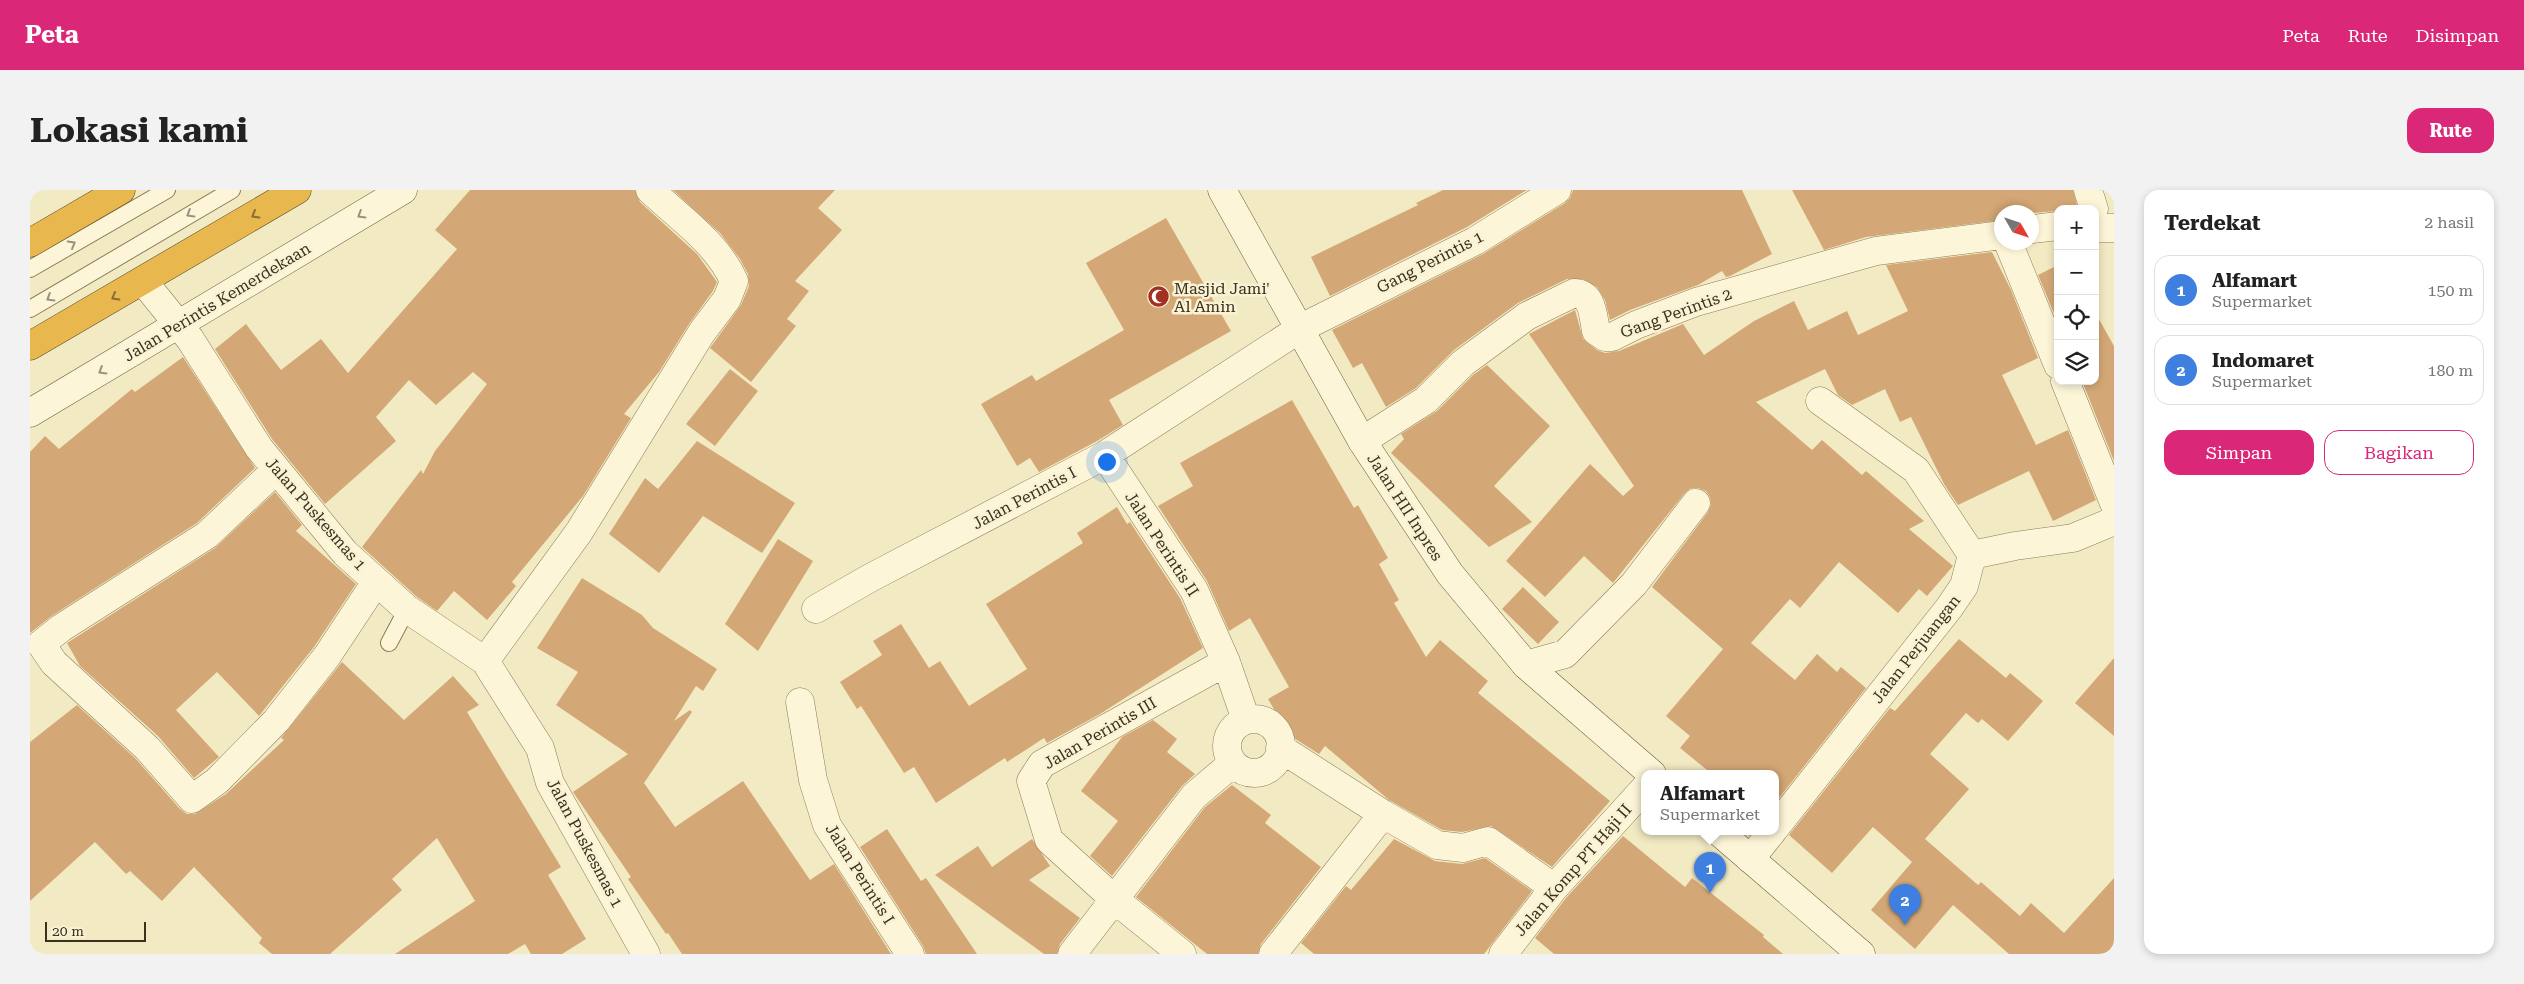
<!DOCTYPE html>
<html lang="id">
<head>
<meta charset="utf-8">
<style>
	:root { --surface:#fff; --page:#f2f2f2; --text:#222; --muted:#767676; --line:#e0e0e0; --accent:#db2777 }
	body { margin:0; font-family:"Roboto Serif",serif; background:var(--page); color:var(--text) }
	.controls { position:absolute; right:15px; top:15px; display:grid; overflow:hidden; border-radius:10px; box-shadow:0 2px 8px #0003 }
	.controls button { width:45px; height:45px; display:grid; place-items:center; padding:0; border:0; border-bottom:1px solid var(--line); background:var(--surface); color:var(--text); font:25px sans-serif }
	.compass { position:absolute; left:1964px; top:15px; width:45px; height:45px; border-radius:50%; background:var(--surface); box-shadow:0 2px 8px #0003; rotate:129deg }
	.scale { position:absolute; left:15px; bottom:12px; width:101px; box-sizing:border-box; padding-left:5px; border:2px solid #3d301d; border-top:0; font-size:14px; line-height:18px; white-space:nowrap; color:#3d301d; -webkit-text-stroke:4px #f9f2d4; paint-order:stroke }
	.you { position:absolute; left:1076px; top:271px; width:18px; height:18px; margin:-12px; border:4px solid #fff; border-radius:50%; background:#1a73e8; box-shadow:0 0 0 8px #1a73e833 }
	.badge { display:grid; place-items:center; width:32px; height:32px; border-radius:50%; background:var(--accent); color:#fff; font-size:16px; font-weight:700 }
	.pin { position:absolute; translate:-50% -41px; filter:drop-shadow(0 1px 2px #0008) }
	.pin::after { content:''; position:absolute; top:26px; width:18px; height:15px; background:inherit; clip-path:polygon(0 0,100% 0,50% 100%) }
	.popup { position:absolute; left:1611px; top:580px; width:138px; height:65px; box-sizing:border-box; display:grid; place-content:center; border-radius:10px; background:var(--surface); filter:drop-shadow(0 1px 4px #0005); font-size:16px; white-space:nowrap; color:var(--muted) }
	.popup b { font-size:19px; color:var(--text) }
	.popup::after { content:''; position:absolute; left:50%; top:100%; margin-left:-10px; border:10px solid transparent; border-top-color:var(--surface) }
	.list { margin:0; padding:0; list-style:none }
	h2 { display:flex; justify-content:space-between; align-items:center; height:65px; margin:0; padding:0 20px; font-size:21px }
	h2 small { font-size:16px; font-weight:400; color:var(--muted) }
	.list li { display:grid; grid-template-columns:32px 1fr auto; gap:15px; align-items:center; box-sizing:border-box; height:70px; margin:0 10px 10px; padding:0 10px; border:1px solid var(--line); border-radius:15px }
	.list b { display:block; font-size:19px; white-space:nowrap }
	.list p { margin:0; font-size:16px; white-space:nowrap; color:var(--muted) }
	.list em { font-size:16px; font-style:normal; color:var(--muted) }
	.actions { display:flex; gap:10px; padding:15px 20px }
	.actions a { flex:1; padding:11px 0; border:1px solid var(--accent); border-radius:15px; text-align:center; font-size:18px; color:var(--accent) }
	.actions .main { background:var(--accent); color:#fff }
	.icon { flex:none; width:28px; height:28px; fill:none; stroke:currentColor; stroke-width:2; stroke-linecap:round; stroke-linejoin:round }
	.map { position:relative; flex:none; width:2084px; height:764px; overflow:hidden; border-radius:15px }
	header { display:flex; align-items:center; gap:30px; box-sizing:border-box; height:70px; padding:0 25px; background:var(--accent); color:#fff }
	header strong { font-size:24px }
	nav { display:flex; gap:28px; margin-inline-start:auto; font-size:18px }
	.intro { display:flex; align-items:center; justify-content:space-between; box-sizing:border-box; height:120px; padding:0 30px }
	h1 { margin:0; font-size:35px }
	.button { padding:12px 22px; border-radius:15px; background:var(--accent); color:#fff; font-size:18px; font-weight:700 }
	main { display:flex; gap:30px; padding:0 30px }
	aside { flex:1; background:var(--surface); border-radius:15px; box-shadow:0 2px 8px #0003 }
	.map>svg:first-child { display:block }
</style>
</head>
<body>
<header>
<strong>Peta</strong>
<nav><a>Peta</a><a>Rute</a><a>Disimpan</a></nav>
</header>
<div class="intro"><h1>Lokasi kami</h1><a class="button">Rute</a></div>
<main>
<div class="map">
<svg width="2084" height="764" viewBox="0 0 2084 764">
	<rect width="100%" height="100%" fill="#f2eac3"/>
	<path fill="#d4a876" d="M440,0H605L610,12L667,64L687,92L683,101L659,134L629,182L594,224L601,228L553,306L482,392L486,396L457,430L424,401L407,421L387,407L332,357L391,280L393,284L405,261L457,194L443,182L406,215L379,190L346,227L366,251L295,314L242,249L185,159L216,134L251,180L291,149L318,183L427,59L405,40Z
		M643,0H805L788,18L812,40L765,91L779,101L757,129L766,136L721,192L680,158L711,115L719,96L718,84L710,69L690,43Z
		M1413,0H1497L1437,37L1300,106L1281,67L1388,15L1386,13Z
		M1543,0H1712L1742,64L1700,86L1696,87L1692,81L1668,95L1600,120L1580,130L1575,110L1567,97L1553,89H1537L1488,113L1424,160L1386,198L1356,217L1332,173L1323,178L1302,140L1453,64L1535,13L1540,8Z
		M1762,0H2043L2048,19H2028V21L2002,23L1972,22V30L1836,47L1794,60Z
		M1136,28L1201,141L1079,210L1093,235L1067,251L1009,282L1000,268L987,276L951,214L1002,185L1006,191L1094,140L1056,73Z
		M1962,62L1981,100L2008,168L1972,185L2006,255L2038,240L2066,310L2023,331L1999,281L1928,315L1914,294L1881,227L1870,232L1855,199L1822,215L1808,205L1795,179L1726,212L1782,260L1792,250L1832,285L1836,281L1894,331L1879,339L1923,376L1897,406L1889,399L1868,423L1809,372L1770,418L1760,409L1721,453L1765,490L1787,464L1807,482L1811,477L1836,498L1745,613V584H1682L1650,558L1660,546L1636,526L1693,459L1622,397L1678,322L1681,315L1680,307L1676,301L1668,298L1660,299L1654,304L1583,393L1554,366L1515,407L1476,371L1560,274L1593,306L1604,296L1499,144L1545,120L1553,149L1567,160L1575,163L1589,161L1653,134L1674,165L1724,131L1764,111L1778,140L1817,121L1828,145L1878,121L1856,75Z
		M2028,75V133L2008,85Z
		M2065,122L2084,156V271L2052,191H2065Z
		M153,167L225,278L167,333L23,425L0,443V262L15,246L29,259L102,199L105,202Z
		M1457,175L1520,236L1464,296L1502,332L1459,357L1361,263L1374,249L1371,244L1407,221L1443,185Z
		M700,179L728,201L685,256L656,234Z
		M1262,210L1324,318L1328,315L1358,368L1349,374L1369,410L1364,413L1396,467L1410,450L1458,491L1448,503L1580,611L1522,677L1461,636L1432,642L1412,640L1359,610L1295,556L1289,564L1259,545L1238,509L1259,497L1220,428L1199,441L1177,391L1128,316L1163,296L1150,273Z
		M667,251L765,313L732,363L673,326L629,383L579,344L615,288L628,299Z
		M245,302L272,335L266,341L326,394L284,457L229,526L187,482L146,520L189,567L164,588L128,546L50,476L37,453L185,358Z
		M1087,317L1097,334L1100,332L1150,408L1173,458L1070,524L1017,553L1014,548L977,572L975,568L906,613L884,577L874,583L831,516L827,519L810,492L852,465L843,451L871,434L899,478L910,471L939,516L997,479L956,414L1053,353L1047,343Z
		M748,349L783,371L728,461L695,434Z
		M552,388L612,425L623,438L687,479L673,501L666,496L644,531L660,520L662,522L614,593L645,637L713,591L780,690L804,674L861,764H652L638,743L636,744L598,689L601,687L543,602L598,564L526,515L548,482L507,458Z
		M1493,397L1529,432L1508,454L1472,419Z
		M1929,449L1976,488L1980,483L2013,511L1978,551L1952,529L1948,533L1936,523L1900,564L1939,599L1895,649L1948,695L1951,692L1990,726L2001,713L2034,743L2084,688V764H1979L1923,715L1885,759L1841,720L1882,672L1843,637L1802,683L1759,645L1860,518L1865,521Z
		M2084,468V546L2045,513Z
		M312,472L374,530L423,486L449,515L437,522L531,677L518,685L556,749L532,764H501L495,754L478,764H365L445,711L407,648L362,689L372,700L300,764H242L229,753L232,748L164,677L132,711L100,681L96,684L65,652L0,711V552L47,515L106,569L150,619L157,624H165L196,604L254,550L251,548Z
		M1123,530L1147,549L1137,562L1165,584L1152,596L1082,686L1060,666L1088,631L1051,601L1092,547Z
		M1202,595L1241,625L1235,633L1291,677L1231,754L1228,764H1177L1106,707L1175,617Z
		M857,639L891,691L896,688L947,764H896L893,756L830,657Z
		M1593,646L1655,697L1662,688L1734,745L1733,747L1753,764H1524L1505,748L1536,708Z
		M1002,649L1020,676L999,690L1050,728L1030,754L1027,764H1014L905,685L948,656L962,677Z
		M1364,649L1405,671L1432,674L1455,668L1502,701L1454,764H1284L1271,753L1316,696L1321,700Z"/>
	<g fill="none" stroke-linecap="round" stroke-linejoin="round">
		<defs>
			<path id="lane" d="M0,79L137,0
				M0,119L202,0
				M359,453L377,419"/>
			<path id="street" d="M2058,0L2064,19
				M2065,38H2084
				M2002,39L2028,36
				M1978,52L2028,175
				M113,91L160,149L229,258L315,363L377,419L455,471L510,558L520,593L616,764
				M2035,191L2084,313
				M1790,211L1886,280L1942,365
				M1332,251L1396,210L1433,173L1497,126L1544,103C1563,103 1563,126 1566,141L1575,147H1582L1606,135L1666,112L1846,61L1972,45
				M1075,265L1164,400L1196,472L1216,530
				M246,280L177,345L31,438L11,454L24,473L117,558L162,609L187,591L246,531L297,466L346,392
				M786,419L840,388L1075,265L1271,138L1445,51L1527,0
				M455,471L549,342L672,142L697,109L704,91C688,54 649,27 620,0
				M1496,475L1535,464L1604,394L1666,313
				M770,512L783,590L797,635L880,764
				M1197 556a27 27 0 1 1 54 0a27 27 0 1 1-54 0Z
				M1250,558L1353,624L1407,655L1433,658L1458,651L1524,698
				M1745,638L1919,418L1934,396L1942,365L1985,356L2043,348L2084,331
				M1720,669L1742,642
				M1042,764L1164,606L1203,573
				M1152,764L1084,709L1019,650L1001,591L1012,574L1196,472
				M1243,764L1353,624
				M1473,764L1524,698L1615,598"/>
			<path id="secondary" d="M1192,0L1332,251L1420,384L1496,475L1622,584
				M0,223L373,0
				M1689,642L1831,764"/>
			<path id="highway" d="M0,53L91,0
				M0,156L267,0"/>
		</defs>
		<use href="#lane" stroke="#8f7b58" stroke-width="18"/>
		<use href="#street" stroke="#8f7b58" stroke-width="29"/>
		<use href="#secondary" stroke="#705c3b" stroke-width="29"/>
		<use href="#highway" stroke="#5c482c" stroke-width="29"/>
		<use href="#lane" stroke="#fcf5d8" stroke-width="16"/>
		<use href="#street" stroke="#fcf5d8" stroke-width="28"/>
		<use href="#secondary" stroke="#fcf5d8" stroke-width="28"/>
		<use href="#highway" stroke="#e8b74d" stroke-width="28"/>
	</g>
	<defs><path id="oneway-chevron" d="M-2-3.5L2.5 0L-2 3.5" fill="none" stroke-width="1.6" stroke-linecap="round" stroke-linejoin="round" transform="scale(1.25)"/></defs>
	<g stroke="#9c927a">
		<use href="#oneway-chevron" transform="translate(160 24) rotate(149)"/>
		<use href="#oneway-chevron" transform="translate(331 25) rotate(149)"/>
		<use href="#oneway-chevron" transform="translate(42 54) rotate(-30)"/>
		<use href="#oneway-chevron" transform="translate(20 108) rotate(149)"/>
		<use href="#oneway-chevron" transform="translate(72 181) rotate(149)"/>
	</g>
	<g stroke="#8a6d33">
		<use href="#oneway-chevron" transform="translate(225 25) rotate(150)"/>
		<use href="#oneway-chevron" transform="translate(85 107) rotate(150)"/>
	</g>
	<defs>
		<symbol id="mosque-disc" viewBox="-11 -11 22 22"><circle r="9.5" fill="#a33122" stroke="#f9f2d4"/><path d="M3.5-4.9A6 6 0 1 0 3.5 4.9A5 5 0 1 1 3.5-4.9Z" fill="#fff"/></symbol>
	</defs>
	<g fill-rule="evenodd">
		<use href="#mosque-disc" x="1116" y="94" width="25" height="25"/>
	</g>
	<g text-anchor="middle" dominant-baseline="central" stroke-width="5" stroke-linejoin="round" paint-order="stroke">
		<g font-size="16" fill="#3d301d" stroke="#f9f2d4">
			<text transform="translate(1400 72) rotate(-27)">Gang Perintis 1</text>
			<text transform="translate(187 112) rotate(-31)">Jalan Perintis Kemerdekaan</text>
			<text transform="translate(1646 123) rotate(-20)">Gang Perintis 2</text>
			<text transform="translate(994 308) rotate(-28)">Jalan Perintis I</text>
			<text transform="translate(1375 317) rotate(57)">Jalan HII Inpres</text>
			<text transform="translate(286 324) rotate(49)">Jalan Puskesmas 1</text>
			<text transform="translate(1132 354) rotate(57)">Jalan Perintis II</text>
			<text transform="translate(1886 459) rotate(-52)">Jalan Perjuangan</text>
			<text transform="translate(1070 543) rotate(-30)">Jalan Perintis III</text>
			<text transform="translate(555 653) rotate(62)">Jalan Puskesmas 1</text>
			<text transform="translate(1543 680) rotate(-49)">Jalan Komp PT Haji II</text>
			<text transform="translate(830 684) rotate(58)">Jalan Perintis I</text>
		</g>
		<g font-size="16" fill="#3d301d" stroke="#f9f2d4" text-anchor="start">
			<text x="1144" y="98">Masjid Jami'<tspan x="1144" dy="18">Al Amin</tspan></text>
		</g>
	</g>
</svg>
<div class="controls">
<button>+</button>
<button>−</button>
<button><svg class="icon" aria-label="locate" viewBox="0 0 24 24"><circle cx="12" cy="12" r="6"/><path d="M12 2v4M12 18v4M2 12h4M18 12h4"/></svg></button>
<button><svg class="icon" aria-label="layers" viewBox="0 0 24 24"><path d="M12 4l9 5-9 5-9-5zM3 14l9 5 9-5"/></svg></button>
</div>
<svg class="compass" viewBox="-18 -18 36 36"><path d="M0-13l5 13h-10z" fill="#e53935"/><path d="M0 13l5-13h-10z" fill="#767676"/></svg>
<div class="scale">20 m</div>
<div class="you"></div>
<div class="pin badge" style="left:1680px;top:703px;background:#3f7fe0">1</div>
<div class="popup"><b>Alfamart</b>Supermarket</div>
<div class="pin badge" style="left:1875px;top:735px;background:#3f7fe0">2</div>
</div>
<aside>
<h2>Terdekat<small>2 hasil</small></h2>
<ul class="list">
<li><span class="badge" style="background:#3f7fe0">1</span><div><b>Alfamart</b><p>Supermarket</p></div><em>150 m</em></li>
<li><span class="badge" style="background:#3f7fe0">2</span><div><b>Indomaret</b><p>Supermarket</p></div><em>180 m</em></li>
</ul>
<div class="actions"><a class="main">Simpan</a><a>Bagikan</a></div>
</aside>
</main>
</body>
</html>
